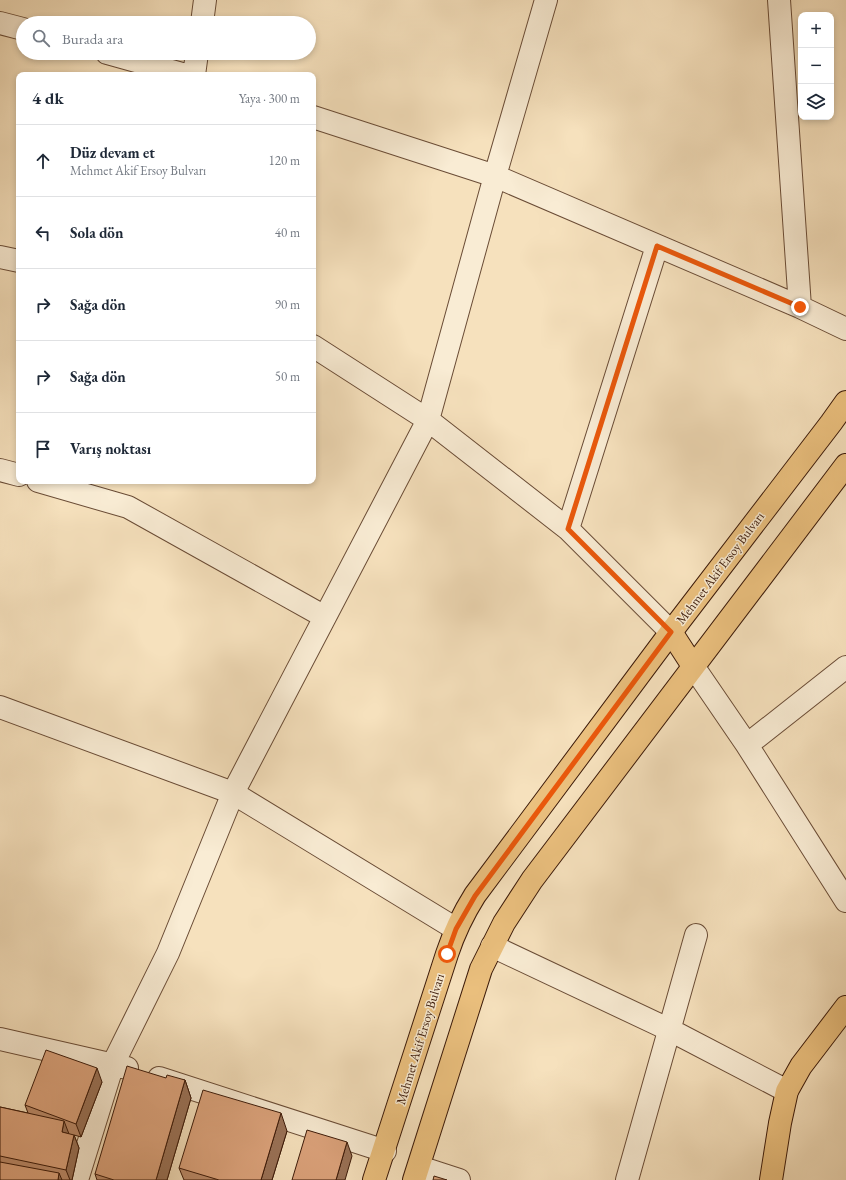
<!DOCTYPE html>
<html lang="tr">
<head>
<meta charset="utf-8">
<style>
	:root { --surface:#fff; --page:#f2f2f3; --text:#1f2937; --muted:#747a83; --line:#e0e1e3 }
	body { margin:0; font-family:"EB Garamond",serif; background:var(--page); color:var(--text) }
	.controls { position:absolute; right:12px; top:12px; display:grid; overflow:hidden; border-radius:8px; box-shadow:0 2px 6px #0003 }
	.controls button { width:36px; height:36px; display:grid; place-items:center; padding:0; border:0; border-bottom:1px solid var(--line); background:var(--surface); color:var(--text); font:20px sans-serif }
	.stop { position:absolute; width:12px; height:12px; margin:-9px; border:3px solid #ea580c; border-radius:50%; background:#fff }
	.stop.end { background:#ea580c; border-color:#fff; box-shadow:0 1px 4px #0008 }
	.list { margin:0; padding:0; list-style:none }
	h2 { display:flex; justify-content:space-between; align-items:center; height:52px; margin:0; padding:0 16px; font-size:17px }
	h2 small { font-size:13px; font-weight:400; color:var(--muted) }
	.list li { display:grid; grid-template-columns:26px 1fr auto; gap:12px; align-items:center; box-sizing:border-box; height:72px; padding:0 16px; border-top:1px solid var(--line) }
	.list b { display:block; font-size:15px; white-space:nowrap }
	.list p { margin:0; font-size:13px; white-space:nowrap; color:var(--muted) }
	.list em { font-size:13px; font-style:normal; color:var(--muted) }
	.icon { flex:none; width:22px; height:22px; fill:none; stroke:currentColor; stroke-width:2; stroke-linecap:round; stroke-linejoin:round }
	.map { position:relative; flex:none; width:846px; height:1180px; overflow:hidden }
	.search { position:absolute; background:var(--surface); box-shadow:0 2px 6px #0003; left:16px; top:16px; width:300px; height:44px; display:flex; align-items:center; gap:10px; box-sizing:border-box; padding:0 14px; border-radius:22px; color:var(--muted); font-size:15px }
	.panel { position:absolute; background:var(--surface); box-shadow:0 2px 6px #0003; left:16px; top:72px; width:300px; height:412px; border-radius:8px }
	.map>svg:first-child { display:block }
</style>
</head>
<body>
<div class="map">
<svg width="846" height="1180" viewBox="0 0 846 1180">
	<rect width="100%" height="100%" fill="#f6e1bd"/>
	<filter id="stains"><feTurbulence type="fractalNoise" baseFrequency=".005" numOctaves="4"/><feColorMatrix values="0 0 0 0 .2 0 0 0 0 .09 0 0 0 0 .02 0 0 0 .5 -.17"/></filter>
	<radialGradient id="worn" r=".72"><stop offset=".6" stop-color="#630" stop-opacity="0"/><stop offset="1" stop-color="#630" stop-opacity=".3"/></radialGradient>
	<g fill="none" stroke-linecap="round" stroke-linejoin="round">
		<defs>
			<path id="minor" d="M779,0L800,307
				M0,23L23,29
				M202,23L205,0
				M107,53L186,75
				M194,75L197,53
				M313,117L495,176L800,307L846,329
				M0,257L19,261
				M313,346L428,420L568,529L671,632
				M0,470L19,475
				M38,481L128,507L325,617
				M568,529L657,246
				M693,666L747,745L846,901
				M0,707L233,793L456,929
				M747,745L846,667
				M492,946L670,1030L787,1091
				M0,1039L127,1068
				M159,1078L385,1151
				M419,1167L459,1180
				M77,1180L113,1064L168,953L233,793L428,420L495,176L546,0
				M627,1180L696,935"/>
			<path id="major" d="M374,1180L447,954C454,933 463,914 475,895L671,632L831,423L846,402
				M414,1180L481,969L504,923L532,880L846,465
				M771,1180L780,1123L787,1091L801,1066L846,1007"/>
			<path id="highway" d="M671,632L693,666"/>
		</defs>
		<use href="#minor" stroke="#6a4c36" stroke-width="24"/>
		<use href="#major" stroke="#3c1a09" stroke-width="24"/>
		<use href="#highway" stroke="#3c1a09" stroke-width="24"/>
		<use href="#minor" stroke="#f9ecd4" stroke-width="22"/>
		<use href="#major" stroke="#ebc07e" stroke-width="22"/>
		<use href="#highway" stroke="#ebc07e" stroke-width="22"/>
	</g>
	<path fill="#bd8c6b" stroke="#3c1a09" d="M166,1078L185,1080L191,1098L167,1180H97L95,1174Z
		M102,1082L81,1137L74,1135L79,1148L72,1180H0V1107L28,1113L25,1105Z
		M287,1131L272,1180H184L179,1168Z"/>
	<path fill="#9a7257" stroke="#3c1a09" d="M97,1068L102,1082L81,1137L76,1124Z
		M185,1080L191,1098L167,1180H156Z
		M281,1113L287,1131L272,1180H261Z
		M64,1121L69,1134L62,1132Z
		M74,1135L79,1148L72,1180H70L66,1170Z
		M347,1142L352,1156L345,1180H336Z
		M59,1173L62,1180H58Z"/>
	<path fill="#dca37c" stroke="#3c1a09" d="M46,1050L97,1068L76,1124L25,1105Z
		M127,1066L166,1078L167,1075L185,1080L156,1180H114L95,1174Z
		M203,1090L281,1113L261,1180H219L179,1168Z
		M0,1107L64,1121L62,1132L74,1135L66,1170L0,1156Z
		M307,1130L347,1142L336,1180H292Z
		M0,1162L59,1173L58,1180H0Z
		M434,1176L447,1180H433Z"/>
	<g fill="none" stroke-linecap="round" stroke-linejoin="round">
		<path stroke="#ea580c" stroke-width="5" d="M447,954L456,929L475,896L671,632L568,529L657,246L800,307"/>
	</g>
	<g text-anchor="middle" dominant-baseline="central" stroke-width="3" stroke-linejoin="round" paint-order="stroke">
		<g font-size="13" fill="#3c1a09" stroke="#f9ecd4">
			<text transform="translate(720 568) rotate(-53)">Mehmet Akif Ersoy Bulvarı</text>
			<text transform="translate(420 1039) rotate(-73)">Mehmet Akif Ersoy Bulvarı</text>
		</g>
	</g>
	<rect width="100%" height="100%" filter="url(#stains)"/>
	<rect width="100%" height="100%" fill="url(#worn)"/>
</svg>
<div class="controls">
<button>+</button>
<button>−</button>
<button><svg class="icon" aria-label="layers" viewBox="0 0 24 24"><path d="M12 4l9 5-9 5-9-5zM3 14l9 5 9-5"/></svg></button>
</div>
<div class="stop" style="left:447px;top:954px"></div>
<div class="stop end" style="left:800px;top:307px"></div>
<div class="search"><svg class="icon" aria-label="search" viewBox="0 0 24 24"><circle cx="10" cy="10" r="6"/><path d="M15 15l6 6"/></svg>Burada ara</div>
<section class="panel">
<h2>4 dk<small>Yaya · 300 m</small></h2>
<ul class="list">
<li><svg class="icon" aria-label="ahead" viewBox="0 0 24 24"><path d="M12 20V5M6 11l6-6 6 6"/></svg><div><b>Düz devam et</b><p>Mehmet Akif Ersoy Bulvarı</p></div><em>120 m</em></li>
<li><svg class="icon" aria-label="left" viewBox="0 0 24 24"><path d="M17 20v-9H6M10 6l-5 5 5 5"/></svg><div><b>Sola dön</b></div><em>40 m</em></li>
<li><svg class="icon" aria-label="right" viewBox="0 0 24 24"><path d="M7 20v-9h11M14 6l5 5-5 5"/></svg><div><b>Sağa dön</b></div><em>90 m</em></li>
<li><svg class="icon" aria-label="right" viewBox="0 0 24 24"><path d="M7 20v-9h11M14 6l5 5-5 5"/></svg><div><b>Sağa dön</b></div><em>50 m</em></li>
<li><svg class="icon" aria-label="arrive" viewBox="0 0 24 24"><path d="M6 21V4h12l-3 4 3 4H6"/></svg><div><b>Varış noktası</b></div></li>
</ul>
</section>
</div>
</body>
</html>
